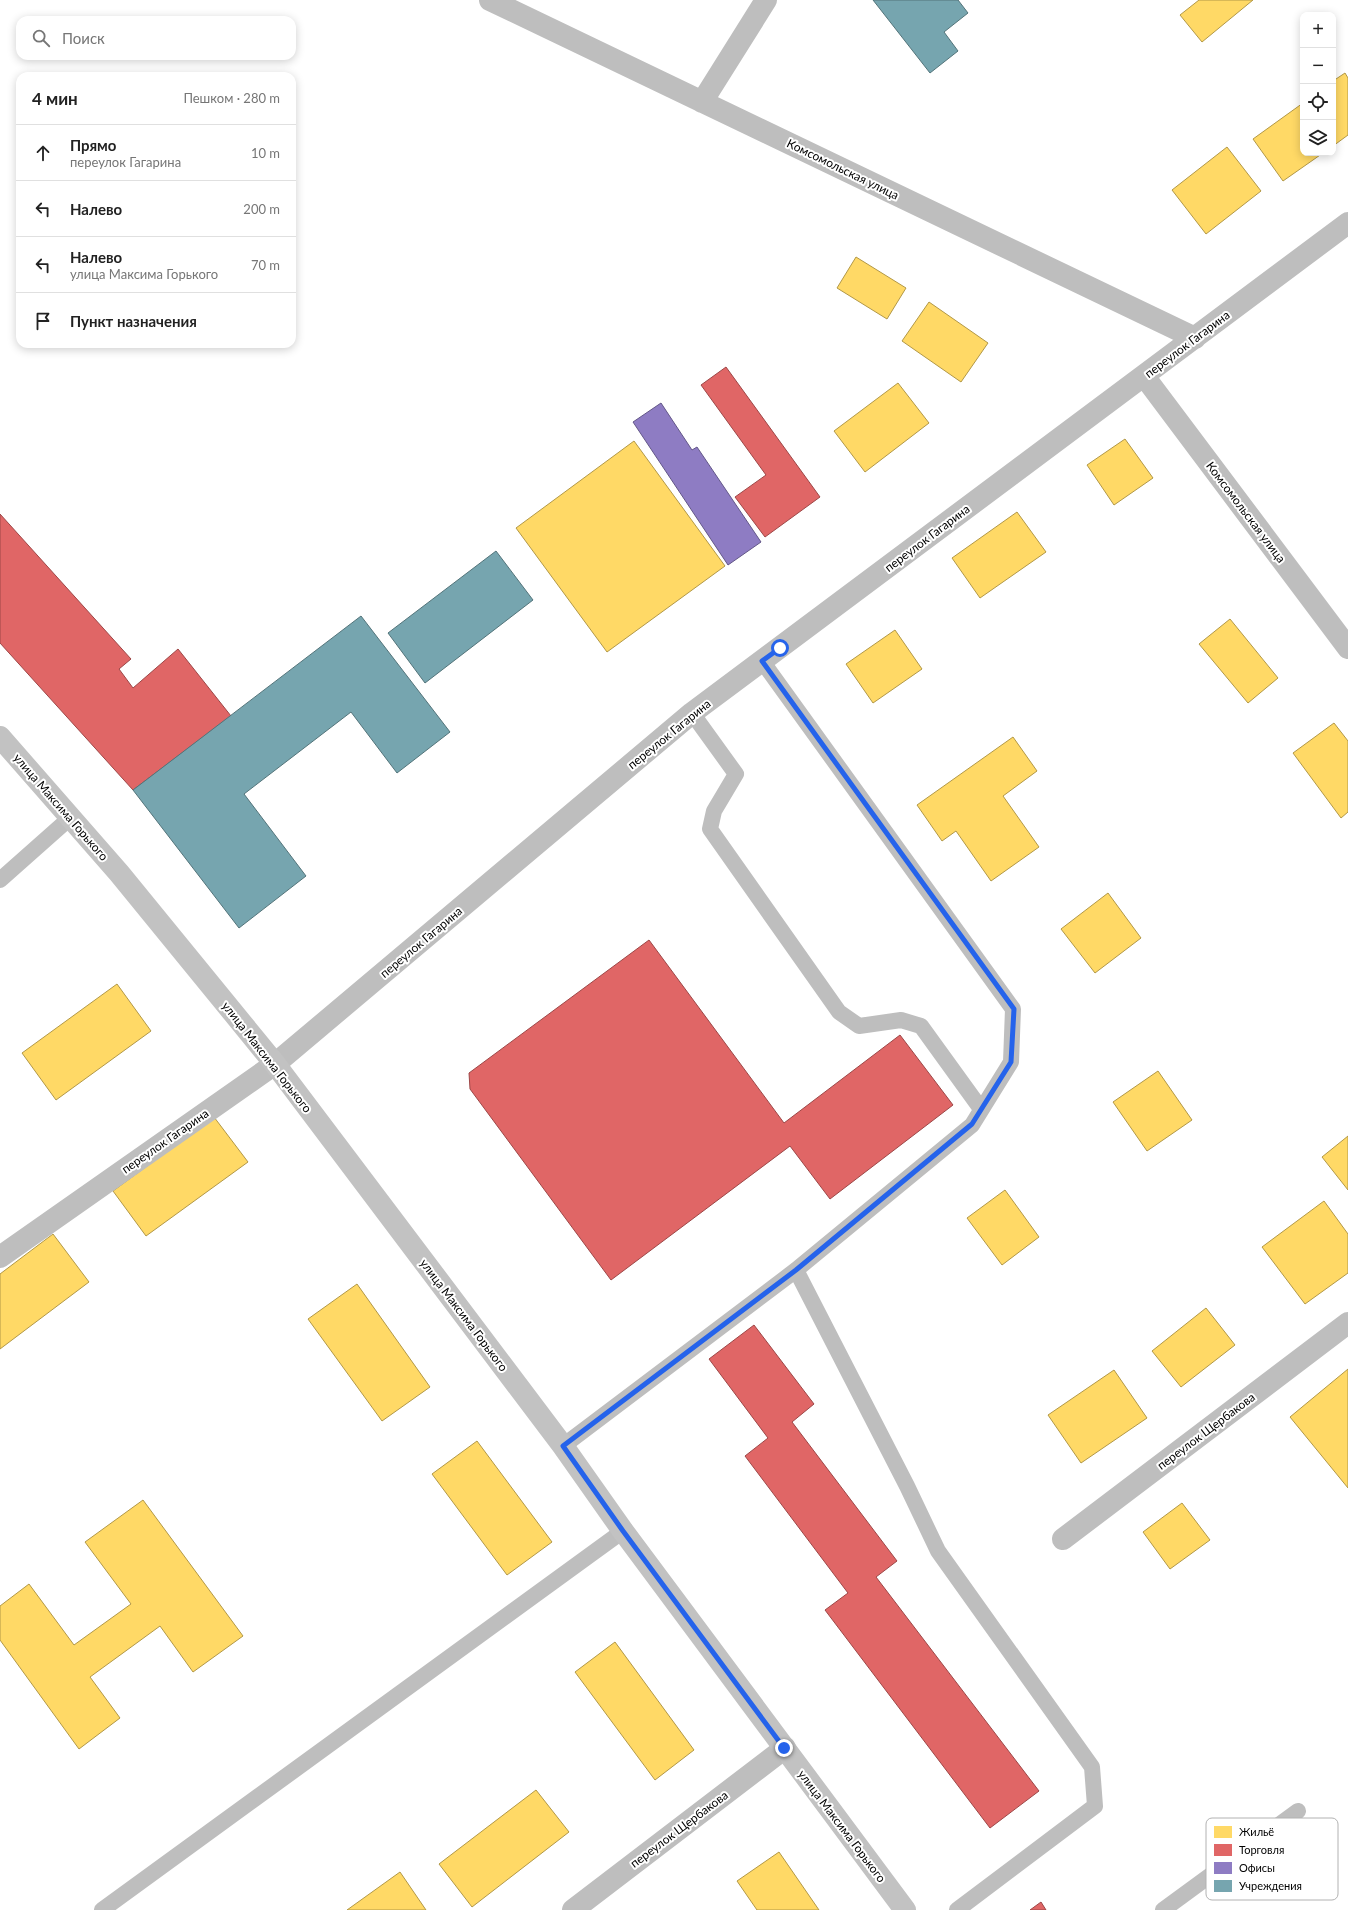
<!DOCTYPE html>
<html lang="ru">
<head>
<meta charset="utf-8">
<style>
	:root { --surface:#fff; --page:#f2f2f2; --text:#222; --muted:#767676; --line:#e0e0e0 }
	body { margin:0; font-family:Lato,sans-serif; background:var(--page); color:var(--text) }
	.controls { position:absolute; right:12px; top:12px; display:grid; overflow:hidden; border-radius:8px; box-shadow:0 2px 10px #0003 }
	.controls button { width:36px; height:36px; display:grid; place-items:center; padding:0; border:0; border-bottom:1px solid var(--line); background:var(--surface); color:var(--text); font:20px sans-serif }
	.stop { position:absolute; width:12px; height:12px; margin:-9px; border:3px solid #2563eb; border-radius:50%; background:#fff }
	.stop.end { background:#2563eb; border-color:#fff; box-shadow:0 1px 4px #0008 }
	.list { margin:0; padding:0; list-style:none }
	h2 { display:flex; justify-content:space-between; align-items:center; height:52px; margin:0; padding:0 16px; font-size:17px }
	h2 small { font-size:13px; font-weight:400; color:var(--muted) }
	.list li { display:grid; grid-template-columns:26px 1fr auto; gap:12px; align-items:center; box-sizing:border-box; height:56px; padding:0 16px; border-top:1px solid var(--line) }
	.list b { display:block; font-size:15px; white-space:nowrap }
	.list p { margin:0; font-size:13px; white-space:nowrap; color:var(--muted) }
	.list em { font-size:13px; font-style:normal; color:var(--muted) }
	.icon { flex:none; width:22px; height:22px; fill:none; stroke:currentColor; stroke-width:2; stroke-linecap:round; stroke-linejoin:round }
	.map { position:relative; flex:none; width:1348px; height:1910px; overflow:hidden }
	.search { position:absolute; background:var(--surface); box-shadow:0 2px 10px #0003; left:16px; top:16px; width:280px; height:44px; display:flex; align-items:center; gap:10px; box-sizing:border-box; padding:0 14px; border-radius:12px; color:var(--muted); font-size:15px }
	.panel { position:absolute; background:var(--surface); box-shadow:0 2px 10px #0003; left:16px; top:72px; width:280px; height:276px; border-radius:12px }
	.map>svg:first-child { display:block }
</style>
</head>
<body>
<div class="map">
<svg width="1348" height="1910" viewBox="0 0 1348 1910">
	<rect width="100%" height="100%" fill="#fff"/>
	<path fill="#ffd966" stroke="#b29847" d="M1199,0H1253L1202,42L1180,15Z
		M1345,73L1348,78V135L1333,146V81Z
		M1303,103V153H1323L1283,181L1253,139Z
		M1227,147L1261,191L1206,234L1172,190Z
		M856,257L906,288L887,319L837,288Z
		M929,302L988,343L961,382L902,341Z
		M898,383L929,423L865,472L834,431Z
		M1125,439L1153,478L1114,505L1087,465Z
		M634,441L725,566L607,652L516,528Z
		M1017,512L1046,552L980,598L952,558Z
		M1230,619L1278,678L1248,703L1199,644Z
		M895,630L922,669L873,703L846,664Z
		M1334,723L1348,741V812L1341,818L1293,753Z
		M1013,737L1037,771L1003,796L1039,847L991,881L956,831L942,841L917,805Z
		M1108,893L1141,938L1095,973L1061,929Z
		M117,984L151,1031L56,1100L22,1053Z
		M1158,1071L1192,1120L1147,1151L1113,1102Z
		M214,1117L248,1162L146,1236L113,1191Z
		M1348,1136V1190L1322,1157Z
		M1005,1190L1039,1237L1002,1265L967,1218Z
		M1324,1201L1348,1234V1273L1305,1304L1262,1247Z
		M53,1234L89,1282L0,1349V1274Z
		M357,1284L430,1387L382,1421L308,1319Z
		M1206,1308L1235,1345L1181,1387L1152,1351Z
		M1348,1369V1488L1290,1417Z
		M1114,1370L1147,1418L1081,1463L1048,1415Z
		M477,1441L552,1542L507,1575L432,1474Z
		M143,1500L243,1636L193,1672L160,1626L90,1677L120,1718L79,1749L0,1640V1606L29,1584L74,1645L131,1604L85,1542Z
		M1182,1503L1210,1540L1170,1569L1143,1532Z
		M615,1642L694,1750L655,1780L575,1672Z
		M536,1790L569,1832L472,1907L439,1864Z
		M779,1852L819,1910H757L737,1881Z
		M400,1872L426,1910H347Z"/>
	<path fill="#e06666" stroke="#9d4747" d="M726,367L820,497L765,537L735,497L766,475L701,385Z
		M0,514L131,659L119,669L133,688L178,649L231,716L133,790L0,643Z
		M649,940L784,1123L900,1035L953,1105L830,1199L790,1146L611,1280L470,1089L469,1073Z
		M754,1325L814,1404L792,1422L897,1561L876,1577L1039,1791L990,1828L825,1610L848,1593L745,1456L768,1438L709,1359Z
		M1041,1902L1046,1910H1030Z"/>
	<path fill="#8e7cc3" stroke="#635788" d="M661,403L692,450L697,447L761,542L728,565L633,422Z"/>
	<path fill="#76a5af" stroke="#53747a" d="M873,0H958L968,13L944,32L958,51L930,73Z
		M496,551L533,600L425,683L388,633Z
		M361,616L450,732L397,773L351,712L244,794L306,876L239,928L133,790Z"/>
	<g fill="none" stroke-linecap="round" stroke-linejoin="round">
		<path stroke="#bebebe" stroke-width="16" d="M692,713L736,774L714,811L710,829L839,1012L859,1026L901,1020L921,1026L981,1109
			M0,880L71,817
			M796,1270L907,1486L938,1551L1092,1767L1095,1806L957,1910
			M563,1446L796,1270L972,1125L1011,1062L1013,1009L762,661
			M102,1910L623,1531
			M1163,1910L1298,1811"/>
		<path stroke="#bebebe" stroke-width="22" d="M490,0L1195,338
			M702,102L766,0
			M1144,376L1348,648
			M0,1257L275,1064L692,713L1348,223
			M1063,1539L1348,1323
			M573,1910L785,1748"/>
		<path stroke="#c2c2c2" stroke-width="22" d="M0,737L119,873L275,1064L563,1446L623,1531L905,1910"/>
	</g>
	<g fill="none" stroke-linecap="round" stroke-linejoin="round">
		<path stroke="#2563eb" stroke-width="5" d="M780,648L762,661L1014,1009L1011,1062L972,1124L796,1270L563,1446L623,1531L784,1748"/>
	</g>
	<g text-anchor="middle" dominant-baseline="central" stroke-width="4" stroke-linejoin="round" paint-order="stroke">
		<g font-size="12" fill="#000" stroke="#fff">
			<text transform="translate(843 169) rotate(26)">Комсомольская улица</text>
			<text transform="translate(1187 344) rotate(-37)">переулок Гагарина</text>
			<text transform="translate(1246 512) rotate(53)">Комсомольская улица</text>
			<text transform="translate(927 538) rotate(-37)">переулок Гагарина</text>
			<text transform="translate(669 734) rotate(-39)">переулок Гагарина</text>
			<text transform="translate(61 807) rotate(49)">улица Максима Горького</text>
			<text transform="translate(421 942) rotate(-40)">переулок Гагарина</text>
			<text transform="translate(267 1057) rotate(52)">улица Максима Горького</text>
			<text transform="translate(165 1141) rotate(-35)">переулок Гагарина</text>
			<text transform="translate(464 1315) rotate(53)">улица Максима Горького</text>
			<text transform="translate(1206 1431) rotate(-37)">переулок Щербакова</text>
			<text transform="translate(842 1826) rotate(53)">улица Максима Горького</text>
			<text transform="translate(679 1829) rotate(-37)">переулок Щербакова</text>
		</g>
	</g>
	<rect x="1206" y="1818" width="132" height="82" rx="6" fill="#fff" stroke="#b2b2b2" stroke-width="1"/>
	<rect x="1214" y="1826" width="18" height="12" fill="#ffd966"/>
	<rect x="1214" y="1844" width="18" height="12" fill="#e06666"/>
	<rect x="1214" y="1862" width="18" height="12" fill="#8e7cc3"/>
	<rect x="1214" y="1880" width="18" height="12" fill="#76a5af"/>
	<g font-size="11" fill="#000">
		<text x="1239" y="1836">Жильё</text>
		<text x="1239" y="1854">Торговля</text>
		<text x="1239" y="1872">Офисы</text>
		<text x="1239" y="1890">Учреждения</text>
	</g>
</svg>
<div class="controls">
<button>+</button>
<button>−</button>
<button><svg class="icon" aria-label="locate" viewBox="0 0 24 24"><circle cx="12" cy="12" r="6"/><path d="M12 2v4M12 18v4M2 12h4M18 12h4"/></svg></button>
<button><svg class="icon" aria-label="layers" viewBox="0 0 24 24"><path d="M12 4l9 5-9 5-9-5zM3 14l9 5 9-5"/></svg></button>
</div>
<div class="stop" style="left:780px;top:648px"></div>
<div class="stop end" style="left:784px;top:1748px"></div>
<div class="search"><svg class="icon" aria-label="search" viewBox="0 0 24 24"><circle cx="10" cy="10" r="6"/><path d="M15 15l6 6"/></svg>Поиск</div>
<section class="panel">
<h2>4 мин<small>Пешком · 280 m</small></h2>
<ul class="list">
<li><svg class="icon" aria-label="ahead" viewBox="0 0 24 24"><path d="M12 20V5M6 11l6-6 6 6"/></svg><div><b>Прямо</b><p>переулок Гагарина</p></div><em>10 m</em></li>
<li><svg class="icon" aria-label="left" viewBox="0 0 24 24"><path d="M17 20v-9H6M10 6l-5 5 5 5"/></svg><div><b>Налево</b></div><em>200 m</em></li>
<li><svg class="icon" aria-label="left" viewBox="0 0 24 24"><path d="M17 20v-9H6M10 6l-5 5 5 5"/></svg><div><b>Налево</b><p>улица Максима Горького</p></div><em>70 m</em></li>
<li><svg class="icon" aria-label="arrive" viewBox="0 0 24 24"><path d="M6 21V4h12l-3 4 3 4H6"/></svg><div><b>Пункт назначения</b></div></li>
</ul>
</section>
</div>
</body>
</html>
